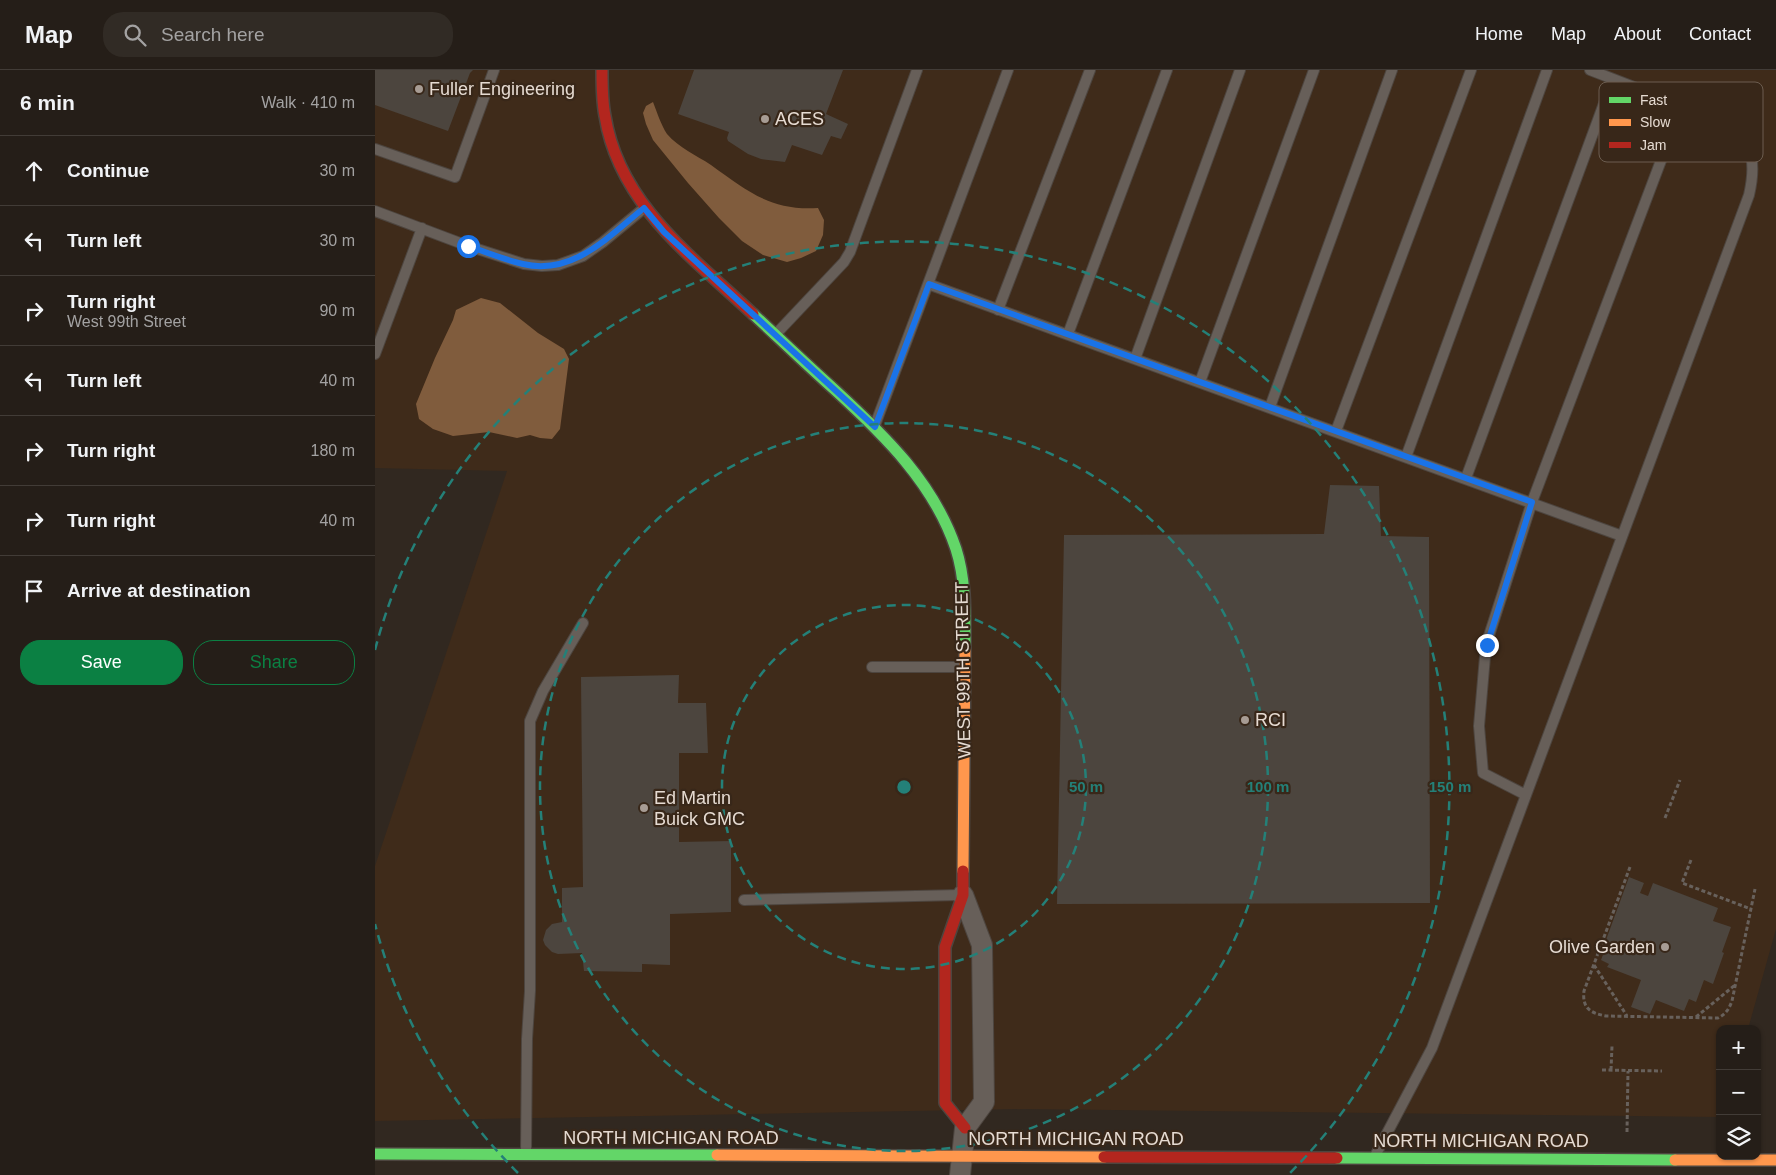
<!DOCTYPE html>
<html lang="en">
<head>
<meta charset="utf-8">
<style>
	:root { --surface:#251e18; --page:#312b25; --text:#f1f3f6; --muted:#a3a2a2; --line:#423c37; --accent:#0b8043 }
	body { margin:0; font-family:Helvetica,sans-serif; background:var(--page); color:var(--text) }
	.controls { position:absolute; right:15px; bottom:15px; display:grid; overflow:hidden; border-radius:10px; box-shadow:0 1px 4px #0004 }
	.controls button { width:45px; height:45px; display:grid; place-items:center; padding:0; border:0; border-bottom:1px solid var(--line); background:var(--surface); color:var(--text); font:25px sans-serif }
	.stop { position:absolute; width:15px; height:15px; margin:-11px; border:4px solid #1a73e8; border-radius:50%; background:#fff }
	.stop.end { background:#1a73e8; border-color:#fff; box-shadow:0 1px 5px #0008 }
	.list { margin:0; padding:0; list-style:none }
	h2 { display:flex; justify-content:space-between; align-items:center; height:65px; margin:0; padding:0 20px; font-size:21px }
	h2 small { font-size:16px; font-weight:400; color:var(--muted) }
	.list li { display:grid; grid-template-columns:32px 1fr auto; gap:15px; align-items:center; box-sizing:border-box; height:70px; padding:0 20px; border-top:1px solid var(--line) }
	.list b { display:block; font-size:19px; white-space:nowrap }
	.list p { margin:0; font-size:16px; white-space:nowrap; color:var(--muted) }
	.list em { font-size:16px; font-style:normal; color:var(--muted) }
	.actions { display:flex; gap:10px; padding:15px 20px }
	.actions a { flex:1; padding:11px 0; border:1px solid var(--accent); border-radius:20px; text-align:center; font-size:18px; color:var(--accent) }
	.actions .main { background:var(--accent); color:#fff }
	.icon { flex:none; width:28px; height:28px; fill:none; stroke:currentColor; stroke-width:2; stroke-linecap:round; stroke-linejoin:round }
	.map { position:relative; flex:none; width:1401px; height:1105px; overflow:hidden }
	header { display:flex; align-items:center; gap:30px; box-sizing:border-box; height:70px; padding:0 25px; background:var(--surface); border-bottom:1px solid var(--line) }
	header strong { font-size:24px }
	nav { display:flex; gap:28px; margin-inline-start:auto; font-size:18px }
	.search { width:350px; height:45px; background:var(--page); display:flex; align-items:center; gap:12px; box-sizing:border-box; padding:0 18px; border-radius:20px; color:var(--muted); font-size:19px }
	main { display:flex }
	aside { flex:1; background:var(--surface) }
	.map>svg:first-child { display:block }
</style>
</head>
<body>
<header>
<strong>Map</strong>
<div class="search"><svg class="icon" aria-label="search" viewBox="0 0 24 24"><circle cx="10" cy="10" r="6"/><path d="M15 15l6 6"/></svg>Search here</div>
<nav><a>Home</a><a>Map</a><a>About</a><a>Contact</a></nav>
</header>
<main>
<aside>
<h2>6 min<small>Walk · 410 m</small></h2>
<ul class="list">
<li><svg class="icon" aria-label="ahead" viewBox="0 0 24 24"><path d="M12 20V5M6 11l6-6 6 6"/></svg><div><b>Continue</b></div><em>30 m</em></li>
<li><svg class="icon" aria-label="left" viewBox="0 0 24 24"><path d="M17 20v-9H6M10 6l-5 5 5 5"/></svg><div><b>Turn left</b></div><em>30 m</em></li>
<li><svg class="icon" aria-label="right" viewBox="0 0 24 24"><path d="M7 20v-9h11M14 6l5 5-5 5"/></svg><div><b>Turn right</b><p>West 99th Street</p></div><em>90 m</em></li>
<li><svg class="icon" aria-label="left" viewBox="0 0 24 24"><path d="M17 20v-9H6M10 6l-5 5 5 5"/></svg><div><b>Turn left</b></div><em>40 m</em></li>
<li><svg class="icon" aria-label="right" viewBox="0 0 24 24"><path d="M7 20v-9h11M14 6l5 5-5 5"/></svg><div><b>Turn right</b></div><em>180 m</em></li>
<li><svg class="icon" aria-label="right" viewBox="0 0 24 24"><path d="M7 20v-9h11M14 6l5 5-5 5"/></svg><div><b>Turn right</b></div><em>40 m</em></li>
<li><svg class="icon" aria-label="arrive" viewBox="0 0 24 24"><path d="M6 21V4h12l-3 4 3 4H6"/></svg><div><b>Arrive at destination</b></div></li>
</ul>
<div class="actions"><a class="main">Save</a><a>Share</a></div>
</aside>
<div class="map">
<svg width="1401" height="1105" viewBox="0 0 1401 1105">
	<rect width="100%" height="100%" fill="#312820"/>
	<path fill="#3f2b1a" d="M0,0H1401V859L1373,959H1345V1047L649,1039L0,1051V796L132,401L0,398Z"/>
	<path fill="#805c3d" d="M278,32C282,42 286,55 292,64C304,78 321,85 336,95C372,121 396,141 443,138L449,150L448,165L441,181L426,188L412,192L388,185L367,171L344,148L313,113L278,70L271,54L268,43L271,36Z
		M106,228L125,233L163,263L189,279L194,289L185,359L177,369L165,368L155,365L142,368L114,362L78,366L58,359L44,349L41,334L60,288L78,250L81,240Z"/>
	<path fill="#4c453e" d="M0,0H98L95,3L73,61L0,35Z
		M319,0H468L451,44L473,54L466,69L456,66L447,85L417,75L410,92L386,89L373,84L353,71L352,68L354,62L303,44Z
		M955,415L1004,416L1006,466L1054,467L1055,833L682,834L689,465L949,464Z
		M304,605L303,633H331L333,683H304V772L356,771V842L295,844V895L267,894V902L209,901L207,883L183,884L177,882L170,875L168,870L171,860L177,854L187,852V818L208,817L206,607Z
		M1254,807L1269,813L1265,823L1273,826L1278,813L1343,838L1338,851L1356,857L1347,882L1349,883L1338,914L1329,910L1321,932L1314,929L1309,941L1281,930L1275,944L1256,937L1266,910L1232,897L1234,894L1226,890L1233,871L1231,870Z"/>
	<g fill="none" stroke-linecap="round" stroke-linejoin="round">
		<defs>
			<path id="lane" d="M0,79L80,107L119,0
				M0,141L93,176L149,194L167,196L183,195L208,186L228,172L268,139
				M553,214L633,0
				M623,240L715,0
				M693,264L792,0
				M400,265L469,192L475,182L542,0
				M0,284L47,158
				M760,289L865,0
				M825,312L939,0
				M895,337L1017,0
				M500,355L553,214L1247,466
				M961,361L1096,0
				M1031,387L1172,0
				M1091,408L1238,9
				M497,597H589
				M1151,725L1108,703L1104,656L1111,575L1157,432L1307,35
				M369,830L585,825
				M151,1084L152,969L155,921V651L168,621L208,553
				M1001,1084L1057,978L1374,125C1380,99 1380,73 1357,55L1215,0"/>
			<path id="street" d="M585,1105L590,1058L609,1032L607,875L588,825"/>
			<path id="fast" d="M378,244C405,269 432,295 460,320C509,365 559,413 581,479C591,510 590,544 590,577
				M0,1084L342,1085
				M962,1088L1300,1090"/>
			<path id="slow" d="M588,801L590,577
				M342,1085L729,1087
				M1300,1090H1401"/>
			<path id="jam" d="M227,0C227,15 227,31 230,46C244,134 317,187 378,244
				M588,801V825L570,877V1033L590,1058
				M729,1087L962,1088"/>
		</defs>
		<use href="#lane" stroke="#4d453f" stroke-width="12"/>
		<use href="#street" stroke="#4d453f" stroke-width="22"/>
		<use href="#fast" stroke="#4d453f" stroke-width="14"/>
		<use href="#slow" stroke="#4d453f" stroke-width="14"/>
		<use href="#jam" stroke="#4d453f" stroke-width="14"/>
		<path stroke="#68615c" stroke-width="3" stroke-dasharray="4 2.5" stroke-linecap="butt" d="M1290,748L1305,710
			M1316,790L1307,813L1376,839
			M1255,797L1209,921C1207,938 1215,943 1231,946L1343,948C1351,944 1354,939 1357,931L1380,819
			M1219,895L1252,946
			M1321,947L1360,915
			M1227,1000L1287,1001
			M1236,1000L1237,976
			M1252,1062L1253,1001"/>
		<use href="#lane" stroke="#675f59" stroke-width="10"/>
		<use href="#street" stroke="#675f59" stroke-width="20"/>
		<use href="#fast" stroke="#63d668" stroke-width="11"/>
		<use href="#slow" stroke="#ff974d" stroke-width="11"/>
		<use href="#jam" stroke="#b3261e" stroke-width="11"/>
	</g>
	<g fill="none" stroke-linecap="round" stroke-linejoin="round">
		<path stroke="#1a73e8" stroke-width="6" d="M93,176C111,182 130,190 148,194C198,206 234,166 269,138L289,162L500,357L554,214L1157,432L1112,575"/>
	</g>
	<g fill="none" stroke="#248078" stroke-width="2.5" stroke-dasharray="9 6">
		<circle cx="529" cy="717" r="182"/>
		<circle cx="529" cy="717" r="364"/>
		<path d="M143 1103A546 546 0 0 1 0 854M0 580A546 546 0 1 1 915 1103"/>
	</g>
	<g fill="#a79c94" stroke="#382719" stroke-width="2">
		<circle cx="44" cy="19" r="5"/>
		<circle cx="390" cy="49" r="5"/>
		<circle cx="870" cy="650" r="5"/>
		<circle cx="269" cy="738" r="5"/>
		<circle cx="1290" cy="877" r="5"/>
	</g>
	<g text-anchor="middle" dominant-baseline="central" stroke-width="4.5" stroke-linejoin="round" paint-order="stroke">
		<g font-size="18" fill="#e6dbd2" stroke="#382719" text-anchor="start">
			<text x="54" y="19">Fuller Engineering</text>
			<text x="400" y="49">ACES</text>
			<text x="880" y="650">RCI</text>
			<text x="279" y="728">Ed Martin<tspan x="279" dy="21">Buick GMC</tspan></text>
			<text x="1280" y="877" text-anchor="end">Olive Garden</text>
		</g>
		<g font-size="18" fill="#e6dbd2" stroke="#382719">
			<text transform="translate(588 600) rotate(-91)">WEST 99TH STREET</text>
			<text x="296" y="1068">NORTH MICHIGAN ROAD</text>
			<text x="701" y="1069">NORTH MICHIGAN ROAD</text>
			<text x="1106" y="1071">NORTH MICHIGAN ROAD</text>
		</g>
	</g>
	<rect x="1224" y="12" width="164" height="80" rx="8" fill="#382719" stroke="#6c5d50" stroke-width="1"/>
	<rect x="1234" y="27" width="22" height="6" fill="#63d668"/>
	<rect x="1234" y="49" width="22" height="7" fill="#ff974d"/>
	<rect x="1234" y="72" width="22" height="6" fill="#b3261e"/>
	<g font-size="14" fill="#e6dbd2">
		<text x="1265" y="35">Fast</text>
		<text x="1265" y="57">Slow</text>
		<text x="1265" y="80">Jam</text>
	</g>
	<circle cx="529" cy="717" r="8" fill="#248078" stroke="#382719" stroke-width="2.5"/>
	<g font-size="15" text-anchor="middle" font-weight="bold" fill="#248078" stroke="#382719" stroke-width="4.5" stroke-linejoin="round" paint-order="stroke">
		<text x="711" y="722">50 m</text>
		<text x="893" y="722">100 m</text>
		<text x="1075" y="722">150 m</text>
	</g>
</svg>
<div class="controls">
<button>+</button>
<button>−</button>
<button><svg class="icon" aria-label="layers" viewBox="0 0 24 24"><path d="M12 4l9 5-9 5-9-5zM3 14l9 5 9-5"/></svg></button>
</div>
<div class="stop" style="left:93px;top:176px"></div>
<div class="stop end" style="left:1112px;top:575px"></div>
</div>
</main>
</body>
</html>
